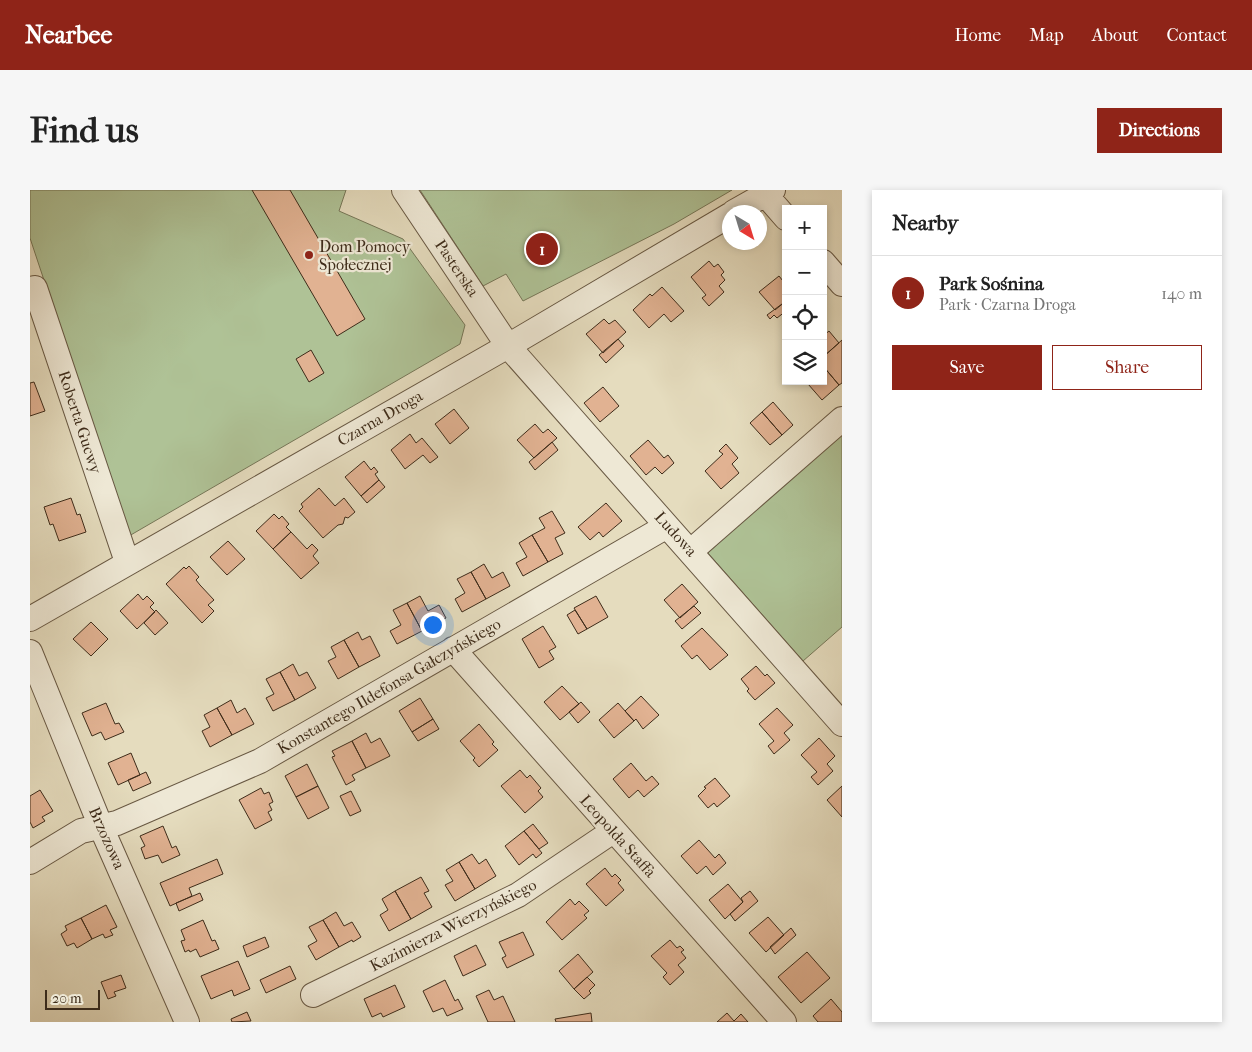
<!DOCTYPE html>
<html lang="en">
<head>
<meta charset="utf-8">
<style>
	:root { --surface:#fff; --page:#f6f6f6; --text:#222; --muted:#767676; --line:#e0e0e0; --accent:#8f2418 }
	body { margin:0; font-family:"IM FELL French Canon",serif; background:var(--page); color:var(--text) }
	.controls { position:absolute; right:15px; top:15px; display:grid; overflow:hidden; border-radius:0px; box-shadow:0 2px 8px #0003 }
	.controls button { width:45px; height:45px; display:grid; place-items:center; padding:0; border:0; border-bottom:1px solid var(--line); background:var(--surface); color:var(--text); font:25px sans-serif }
	.compass { position:absolute; left:692px; top:15px; width:45px; height:45px; border-radius:50%; background:var(--surface); box-shadow:0 2px 8px #0003; rotate:142deg }
	.scale { position:absolute; left:15px; bottom:12px; width:55px; box-sizing:border-box; padding-left:5px; border:2px solid #3e2c1a; border-top:0; font-size:14px; line-height:18px; white-space:nowrap; color:#3e2c1a; -webkit-text-stroke:4px #eee8d5; paint-order:stroke }
	.you { position:absolute; left:402px; top:434px; width:18px; height:18px; margin:-12px; border:4px solid #fff; border-radius:50%; background:#1a73e8; box-shadow:0 0 0 8px #1a73e833 }
	.badge { display:grid; place-items:center; width:32px; height:32px; border-radius:50%; background:var(--accent); color:#fff; font-size:16px; font-weight:700 }
	.pin { position:absolute; translate:-50% -50%; border:2px solid #fff; box-shadow:0 1px 5px #0006 }
	.list { margin:0; padding:0; list-style:none }
	h2 { display:flex; justify-content:space-between; align-items:center; height:65px; margin:0; padding:0 20px; font-size:21px }
	h2 small { font-size:16px; font-weight:400; color:var(--muted) }
	.list li { display:grid; grid-template-columns:32px 1fr auto; gap:15px; align-items:center; box-sizing:border-box; height:75px; padding:0 20px; border-top:1px solid var(--line) }
	.list b { display:block; font-size:19px; white-space:nowrap }
	.list p { margin:0; font-size:16px; white-space:nowrap; color:var(--muted) }
	.list em { font-size:16px; font-style:normal; color:var(--muted) }
	.actions { display:flex; gap:10px; padding:15px 20px }
	.actions a { flex:1; padding:11px 0; border:1px solid var(--accent); border-radius:0px; text-align:center; font-size:18px; color:var(--accent) }
	.actions .main { background:var(--accent); color:#fff }
	.icon { flex:none; width:28px; height:28px; fill:none; stroke:currentColor; stroke-width:2; stroke-linecap:round; stroke-linejoin:round }
	.map { position:relative; flex:none; width:812px; height:832px; overflow:hidden; border-radius:0px }
	header { display:flex; align-items:center; gap:30px; box-sizing:border-box; height:70px; padding:0 25px; background:var(--accent); color:#fff }
	header strong { font-size:24px }
	nav { display:flex; gap:28px; margin-inline-start:auto; font-size:18px }
	.intro { display:flex; align-items:center; justify-content:space-between; box-sizing:border-box; height:120px; padding:0 30px }
	h1 { margin:0; font-size:35px }
	.button { padding:12px 22px; border-radius:0px; background:var(--accent); color:#fff; font-size:18px; font-weight:700 }
	main { display:flex; gap:30px; padding:0 30px }
	aside { flex:1; background:var(--surface); border-radius:0px; box-shadow:0 2px 8px #0003 }
	.map>svg:first-child { display:block }
</style>
</head>
<body>
<header>
<strong>Nearbee</strong>
<nav><a>Home</a><a>Map</a><a>About</a><a>Contact</a></nav>
</header>
<div class="intro"><h1>Find us</h1><a class="button">Directions</a></div>
<main>
<div class="map">
<svg width="812" height="832" viewBox="0 0 812 832">
	<rect width="100%" height="100%" fill="#e5dcbe"/>
	<filter id="stains"><feTurbulence type="fractalNoise" baseFrequency=".004" numOctaves="4"/><feColorMatrix values="0 0 0 0 .2 0 0 0 0 .09 0 0 0 0 .02 0 0 0 .5 -.17"/></filter>
	<radialGradient id="worn" r=".72"><stop offset=".6" stop-color="#630" stop-opacity="0"/><stop offset="1" stop-color="#630" stop-opacity=".3"/></radialGradient>
	<path fill="#afc296" stroke="#767758" d="M0,0H316L309,21L373,49L435,135L430,154L99,346L0,48Z
		M390,0H702L644,34L493,111L476,84L453,96Z
		M812,241V437L773,471L678,363L731,312Z"/>
	<path fill="#e1b292" stroke="#3e2c1a" d="M222,0H260L335,129L307,146Z
		M679,71L684,77L688,74L694,82L691,85L695,90L689,96L694,102L679,116L672,108L676,105L661,87Z
		M749,86L753,91L756,89V111L745,120L729,102Z
		M632,97L654,121L641,132L634,124L619,138L603,120L620,104L622,106Z
		M756,111V121L747,128L744,125L740,129L737,125Z
		M574,129L579,134L585,130L596,142L573,163L556,144Z
		M799,141L809,153L793,167V146Z
		M588,149L594,156L576,173L569,165Z
		M812,150V193L809,195L793,176V167Z
		M281,160L294,183L279,192L266,169Z
		M793,176L809,195L792,210L778,194L782,191H793Z
		M4,192L15,221L0,226V193Z
		M573,197L589,216L570,232L554,213Z
		M743,212L763,235L752,245L732,222Z
		M424,219L439,238L420,254L405,234Z
		M732,222L752,245L740,255L720,233Z
		M505,234L513,243L518,239L527,248L504,268L487,250Z
		M380,244L386,253L392,248L408,267L400,273L393,265L375,279L361,260Z
		M618,250L634,268L638,265L644,273L632,284L625,277L616,285L600,266Z
		M522,252L528,260L505,280L499,272Z
		M696,254L708,268L702,274L709,283L691,299L675,281L693,264L689,261Z
		M334,271L341,280L344,277L348,282L345,284L349,290L331,306L315,287Z
		M349,290L355,297L337,313L331,306Z
		M289,298L305,316L314,308L325,322L318,328L315,327L313,334L308,335L293,348L269,321L273,317L271,314Z
		M41,308L47,325L50,324L56,342L29,351L23,334L20,335L14,317Z
		M576,313L592,331L573,347L569,342L560,350L548,337Z
		M522,321L535,343L525,348L533,364L518,372L502,345L515,338L509,328Z
		M244,324L249,329L252,326L259,334L256,337L261,342L243,359L226,341Z
		M261,342L277,359L282,354L288,360L283,366L289,373L271,389L243,359Z
		M502,345L518,372L493,386L486,373L497,367L489,353Z
		M198,351L215,369L197,385L180,367Z
		M454,374L462,388L473,382L480,396L456,409L441,382Z
		M159,376L169,387L166,390L170,395L184,410L178,415L184,421L172,433L136,394L154,377L156,379Z
		M441,382L456,409L432,422L425,409L435,403L427,389Z
		M652,394L668,412L650,428L634,410Z
		M108,404L113,410L117,406L124,413L120,417L125,422L107,439L90,421Z
		M390,406L398,421L409,415L416,428L392,441L377,413Z
		M566,406L578,427L557,439L544,418Z
		M377,413L392,441L367,454L360,441L371,435L363,420Z
		M664,416L671,423L652,439L645,431Z
		M126,420L138,433L125,445L114,433Z
		M545,420L557,439L548,444L537,425Z
		M61,432L78,449L61,466L43,449Z
		M513,436L526,457L519,461L524,469L509,478L492,449Z
		M672,438L698,465L680,480L667,465L662,469L651,456Z
		M328,442L332,450L340,446L350,466L329,477L314,450Z
		M314,450L329,477L308,489L298,471L306,467L301,457Z
		M263,474L269,486L277,482L286,498L265,510L250,482Z
		M726,476L735,486L737,484L745,493L725,510L717,501L719,499L711,489Z
		M250,482L265,510L243,521L236,508L244,504L236,489Z
		M532,496L549,514L530,530L514,512Z
		M611,506L629,525L613,539L606,529L604,531L595,521Z
		M390,508L403,529L382,542L369,521Z
		M201,510L207,523L215,518L224,534L202,545L187,518Z
		M551,512L560,522L548,533L539,522Z
		M76,513L85,534L89,533L94,542L75,550L71,542L62,546L52,523Z
		M588,513L604,531L584,548L569,530Z
		M187,518L202,545L180,557L172,541L180,537L174,525Z
		M747,518L763,535L754,543L760,550L744,564L738,556L744,551L729,534Z
		M403,529L409,539L388,551L382,542Z
		M449,534L464,552L462,554L468,560L449,577L443,570L445,568L430,551Z
		M336,543L341,553L350,548L360,566L336,578L322,551Z
		M789,548L805,566L797,574L803,581L788,595L781,587L787,582L771,565Z
		M322,551L336,578L322,585L325,590L316,595L302,567L305,566L302,561Z
		M101,563L110,585L88,595L78,573Z
		M601,573L616,591L622,586L629,594L614,607L608,600L599,608L583,589Z
		M277,574L288,596L266,607L255,586Z
		M490,580L497,588L500,585L511,598L508,601L513,607L495,623L471,596Z
		M116,582L121,593L103,601L98,590Z
		M685,588L700,606L687,617L684,613L678,618L668,606L676,598L674,597Z
		M288,596L299,618L278,629L266,607Z
		M812,596V627L797,610Z
		M231,598L234,604L239,602L243,612L239,614L242,620L238,622L242,630L225,639L209,610Z
		M10,600L23,621L12,627L15,631L3,638L0,632V606Z
		M321,601L331,621L320,626L310,606Z
		M503,634L518,653L509,659L494,641Z
		M133,636L142,658L146,656L150,665L132,673L128,665L115,669L111,658L115,656L110,646Z
		M494,641L512,663L506,668L503,664L489,675L475,656Z
		M669,650L685,668L689,664L696,673L683,685L676,676L667,684L651,666Z
		M442,664L449,674L456,669L466,686L445,699L429,672Z
		M187,669L193,684L159,698L162,706L140,716L130,693Z
		M429,672L445,699L425,711L415,695L423,691L416,680Z
		M575,678L582,687L585,684L591,690L588,693L594,700L576,716L556,694Z
		M391,687L399,701L394,703L402,717L381,729L365,701Z
		M698,694L713,712L695,729L679,710Z
		M365,701L381,729L359,741L350,725L358,720L352,709Z
		M720,701L728,711L705,731L700,724L713,712L711,708Z
		M170,703L173,710L149,721L146,713Z
		M540,709L545,715L549,711L559,721L554,725L557,728L532,750L516,732Z
		M76,715L87,737L80,740L83,745L75,748L73,744L62,749L51,728Z
		M306,722L314,736L322,732L331,747L323,752L322,750L309,757L293,730Z
		M738,727L754,745L736,762L719,743Z
		M51,728L62,749L47,758L44,753L37,756L31,744L37,740L35,736Z
		M173,730L182,751L185,750L189,759L170,767L166,759L160,762L159,760L155,762L151,751L155,750L151,740Z
		M293,730L309,757L286,770L278,756L287,751L279,737Z
		M761,738L766,745L745,764L740,757Z
		M493,742L504,765L477,778L472,768L476,766L469,752Z
		M235,747L239,757L217,767L213,756Z
		M640,750L647,758L650,756L654,760L651,762L656,768L648,775L654,782L640,795L633,787L637,783L621,766Z
		M446,755L456,775L433,786L424,766Z
		M777,762L800,788L771,813L748,787Z
		M548,764L563,782L544,799L529,781Z
		M208,771L220,799L204,806L202,800L181,809L171,786Z
		M260,776L266,789L236,803L230,790Z
		M91,785L96,798L84,802L86,806L78,809L71,792Z
		M557,787L565,795L559,801L561,803L554,809L544,799Z
		M415,790L425,811L428,809L433,819L417,826L413,818L403,822L393,801Z
		M365,795L375,817L353,827L351,823L342,827L334,809Z
		M459,800L464,810L473,806L485,832H458L446,806Z
		M801,809L812,822V832H788L783,826Z
		M217,822L221,831L202,832L201,829Z
		M561,823L562,832H526L525,829Z
		M697,823L704,831L711,824L718,832H687Z"/>
	<g fill="none" stroke-linecap="round" stroke-linejoin="round">
		<defs>
			<path id="minor" d="M374,0L478,156L812,534
				M735,4L756,28
				M704,22L743,0
				M793,72L812,94
				M0,99L5,98L97,372
				M661,361L812,229
				M0,429L478,156L700,25
				M423,459L754,832
				M0,462L71,637L157,832
				M0,672L51,641L87,633L230,571L637,336
				M283,805L488,705L583,641"/>
		</defs>
		<use href="#minor" stroke="#685843" stroke-width="26"/>
		<use href="#minor" stroke="#eee8d5" stroke-width="24"/>
	</g>
	<circle fill="#8f2418" stroke="#eee8d5" stroke-width="2" cx="279" cy="65" r="5"/>
	<g text-anchor="middle" dominant-baseline="central" stroke-width="4.5" stroke-linejoin="round" paint-order="stroke">
		<g font-size="16" fill="#3e2c1a" stroke="#eee8d5" text-anchor="start">
			<text x="289" y="56">Dom Pomocy<tspan x="289" dy="18">Społecznej</tspan></text>
		</g>
		<g font-size="16" fill="#3e2c1a" stroke="#eee8d5">
			<text transform="translate(427 78) rotate(56)">Pasterska</text>
			<text transform="translate(350 228) rotate(-30)">Czarna Droga</text>
			<text transform="translate(50 232) rotate(72)">Roberta Gucwy</text>
			<text transform="translate(646 344) rotate(48)">Ludowa</text>
			<text transform="translate(359 496) rotate(-30)">Konstantego Ildefonsa Gałczyńskiego</text>
			<text transform="translate(588 646) rotate(48)">Leopolda Staffa</text>
			<text transform="translate(77 648) rotate(66)">Brzozowa</text>
			<text transform="translate(423 735) rotate(-27)">Kazimierza Wierzyńskiego</text>
		</g>
	</g>
	<rect width="100%" height="100%" filter="url(#stains)"/>
	<rect width="100%" height="100%" fill="url(#worn)"/>
</svg>
<div class="controls">
<button>+</button>
<button>−</button>
<button><svg class="icon" aria-label="locate" viewBox="0 0 24 24"><circle cx="12" cy="12" r="6"/><path d="M12 2v4M12 18v4M2 12h4M18 12h4"/></svg></button>
<button><svg class="icon" aria-label="layers" viewBox="0 0 24 24"><path d="M12 4l9 5-9 5-9-5zM3 14l9 5 9-5"/></svg></button>
</div>
<svg class="compass" viewBox="-18 -18 36 36"><path d="M0-13l5 13h-10z" fill="#e53935"/><path d="M0 13l5-13h-10z" fill="#767676"/></svg>
<div class="scale">20 m</div>
<div class="you"></div>
<div class="pin badge" style="left:512px;top:59px">1</div>
</div>
<aside>
<h2>Nearby<small></small></h2>
<ul class="list">
<li><span class="badge">1</span><div><b>Park Sośnina</b><p>Park · Czarna Droga</p></div><em>140 m</em></li>
</ul>
<div class="actions"><a class="main">Save</a><a>Share</a></div>
</aside>
</main>
</body>
</html>
